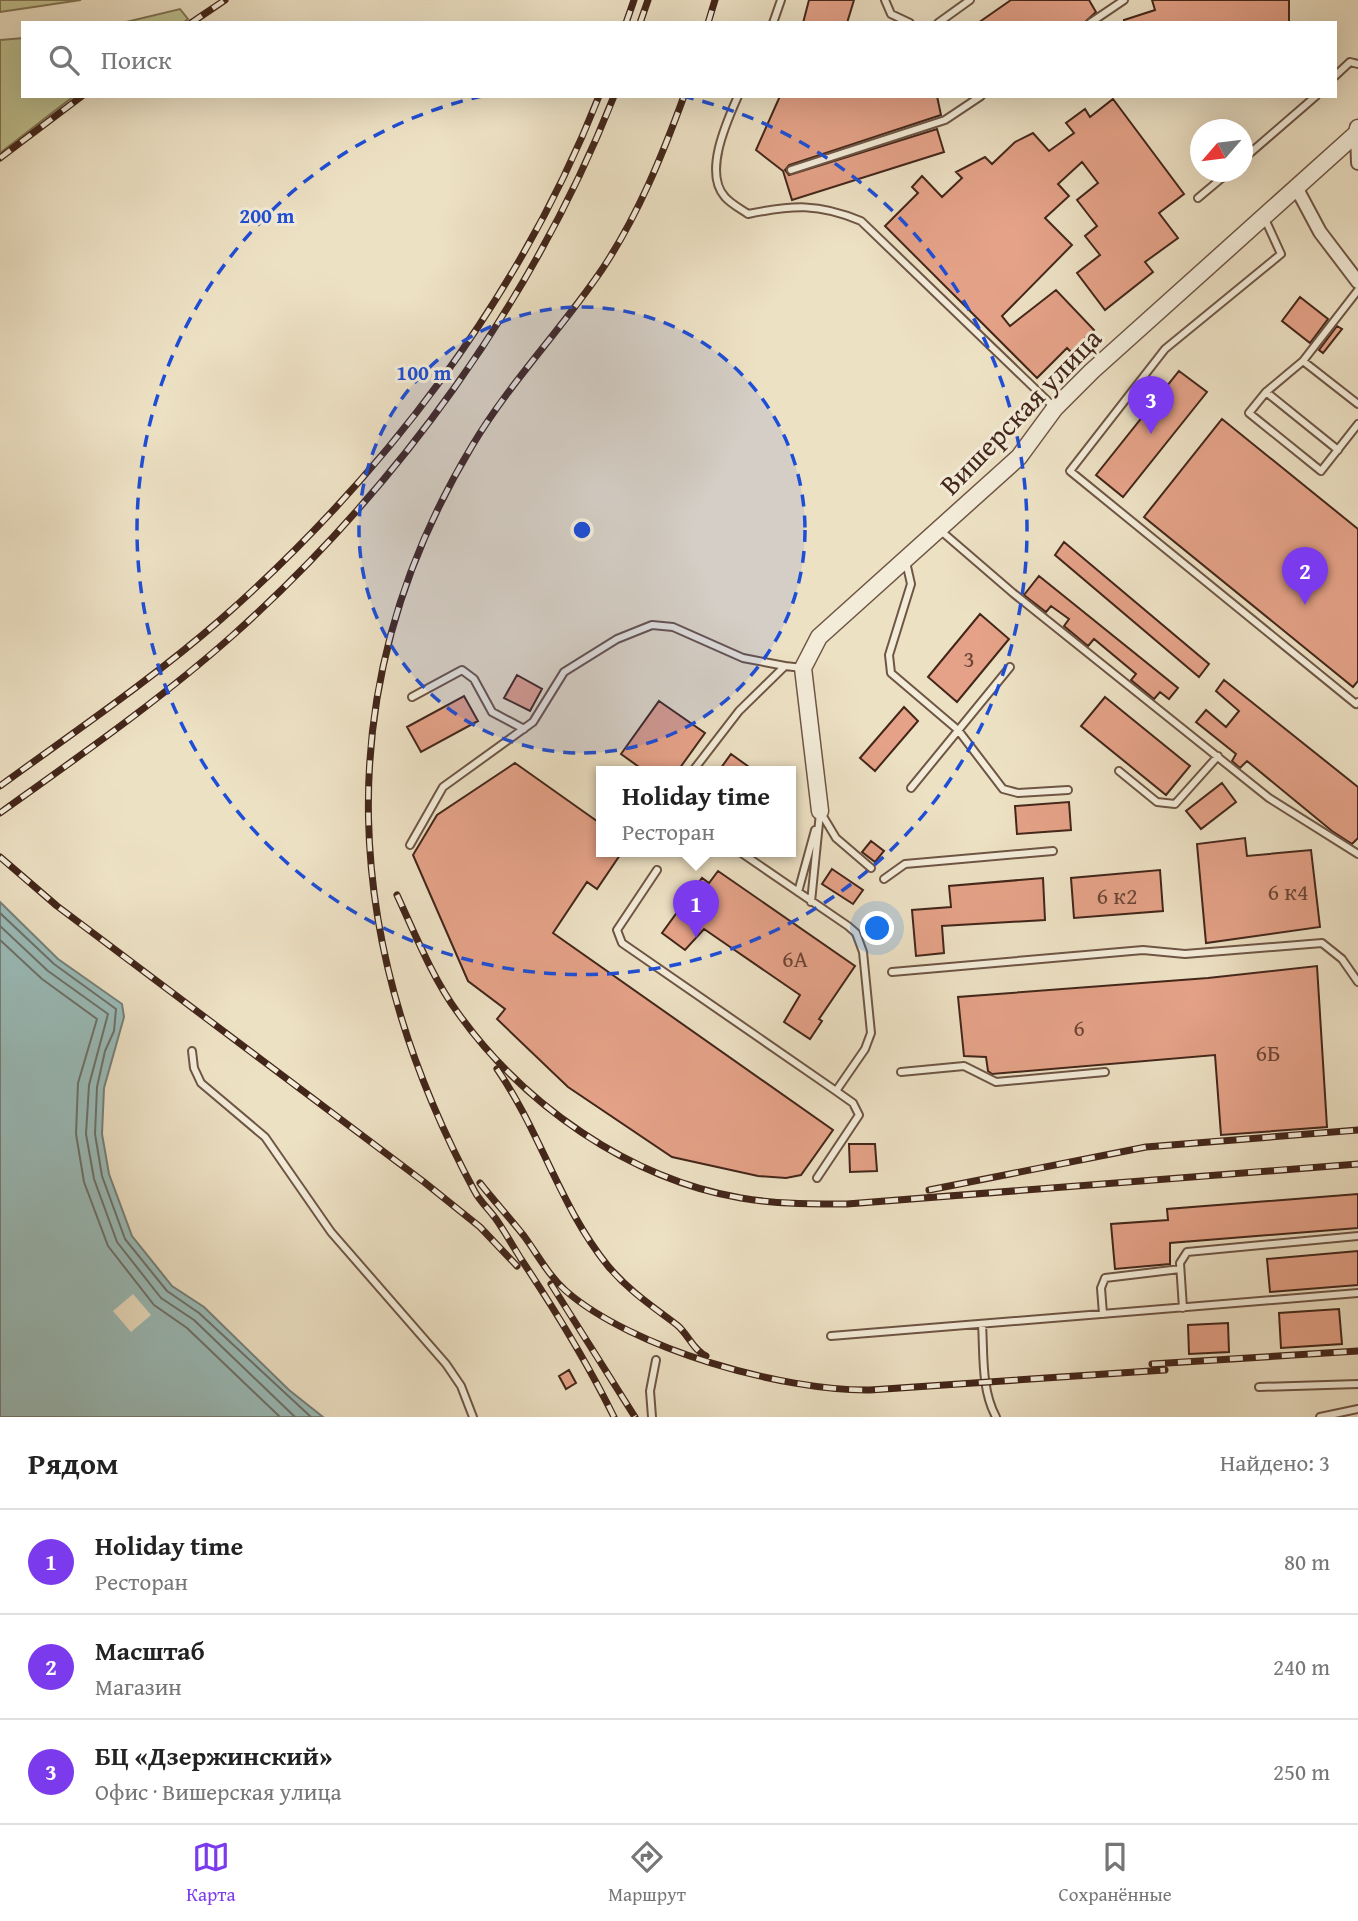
<!DOCTYPE html>
<html lang="ru">
<head>
<meta charset="utf-8">
<style>
	:root { --surface:#fff; --page:#f6f6f6; --text:#222; --muted:#767676; --line:#e0e0e0; --accent:#7c3aed }
	body { margin:0; font-family:"Gentium Book Plus",serif; background:var(--page); color:var(--text) }
	.compass { position:absolute; left:1190px; top:119px; width:63px; height:63px; border-radius:50%; background:var(--surface); box-shadow:0 7px 28px #0002; rotate:242deg }
	.you { position:absolute; left:878px; top:929px; width:24px; height:24px; margin:-18px; border:5px solid #fff; border-radius:50%; background:#1a73e8; box-shadow:0 0 0 10px #1a73e833 }
	.badge { display:grid; place-items:center; width:46px; height:46px; border-radius:50%; background:var(--accent); color:#fff; font-size:23px; font-weight:700 }
	.pin { position:absolute; translate:-50% -58px; filter:drop-shadow(0 2px 4px #0008) }
	.pin::after { content:''; position:absolute; top:37px; width:24px; height:21px; background:inherit; clip-path:polygon(0 0,100% 0,50% 100%) }
	.popup { position:absolute; left:596px; top:766px; width:200px; height:91px; box-sizing:border-box; display:grid; place-content:center; border-radius:0px; background:var(--surface); filter:drop-shadow(0 2px 5px #0005); font-size:23px; white-space:nowrap; color:var(--muted) }
	.popup b { font-size:26px; color:var(--text) }
	.popup::after { content:''; position:absolute; left:50%; top:100%; margin-left:-14px; border:14px solid transparent; border-top-color:var(--surface) }
	.list { margin:0; padding:0; list-style:none }
	h2 { display:flex; justify-content:space-between; align-items:center; height:91px; margin:0; padding:0 28px; font-size:30px }
	h2 small { font-size:23px; font-weight:400; color:var(--muted) }
	.list li { display:grid; grid-template-columns:46px 1fr auto; gap:21px; align-items:center; box-sizing:border-box; height:105px; padding:0 28px; border-top:2px solid var(--line) }
	.list b { display:block; font-size:26px; white-space:nowrap }
	.list p { margin:0; font-size:23px; white-space:nowrap; color:var(--muted) }
	.list em { font-size:23px; font-style:normal; color:var(--muted) }
	.icon { flex:none; width:38px; height:38px; fill:none; stroke:currentColor; stroke-width:2; stroke-linecap:round; stroke-linejoin:round }
	.map { position:relative; flex:none; width:1358px; height:1417px; overflow:hidden }
	.search { position:absolute; background:var(--surface); box-shadow:0 7px 28px #0002; left:21px; right:21px; top:21px; height:77px; display:flex; align-items:center; gap:18px; box-sizing:border-box; padding:0 24px; border-radius:0px; color:var(--muted); font-size:26px }
	.sheet { height:406px; background:var(--surface) }
	nav { display:flex; justify-content:space-around; align-items:center; box-sizing:border-box; height:98px; border-top:2px solid var(--line); background:var(--surface); font-size:19px; color:var(--muted) }
	nav a { display:grid; justify-items:center; gap:4px }
	nav .on { color:var(--accent) }
	.map>svg:first-child { display:block }
</style>
</head>
<body>
<div class="map">
<svg width="1358" height="1417" viewBox="0 0 1358 1417">
	<rect width="100%" height="100%" fill="#ede1c4"/>
	<filter id="stains"><feTurbulence type="fractalNoise" baseFrequency=".00286" numOctaves="4"/><feColorMatrix values="0 0 0 0 .2 0 0 0 0 .09 0 0 0 0 .02 0 0 0 .5 -.17"/></filter>
	<radialGradient id="worn" r=".72"><stop offset=".6" stop-color="#630" stop-opacity="0"/><stop offset="1" stop-color="#630" stop-opacity=".3"/></radialGradient>
	<path fill="#bfc18f" stroke="#817454" stroke-width="2" d="M0,0H81L0,12Z
		M180,9L188,19L183,23H122Z
		M23,38V96H74L0,153V40Z"/>
	<path fill="#9abcb9" stroke="#778079" stroke-width="2" d="M0,902L58,959L122,1004L124,1017L104,1088L102,1134L109,1174L132,1236L172,1286L204,1307L289,1390L323,1417H0Z"/>
	<path fill="#ede1c4" d="M133,1294L151,1315L131,1332L113,1311Z"/>
	<g fill="none" stroke-linecap="round" stroke-linejoin="round">
		<path stroke="#6e716a" stroke-width="2" d="M0,913L54,964L116,1009L114,1031L105,1051L97,1087L95,1134L102,1176L125,1239L167,1291L199,1313L311,1417
			M0,926L48,971L108,1014L89,1085L86,1134L94,1179L117,1242L161,1298L194,1320L295,1417
			M0,940L42,979L97,1019L78,1083L76,1134L84,1182L108,1246L154,1305L187,1328L280,1417"/>
	</g>
	<path fill="#e5a288" stroke="#43261a" stroke-width="2" d="M809,0H854L847,23H803Z
		M1011,0H1089L1096,12L1084,23H978Z
		M1152,0H1289V23H1124V20L1155,10Z
		M780,96H937L941,115L789,165L785,170L789,175L937,129L944,152L792,200L783,171L756,150Z
		M1113,99L1184,194L1159,213L1178,238L1145,262L1153,272L1105,310L1077,273L1100,255L1085,236L1097,226L1077,200L1098,183L1082,162L1058,184L1069,196L1045,218L1072,245L1002,316L1010,326L1056,290L1094,330L1071,352L1067,348L1037,378L885,226L918,193L912,187L922,176L942,197L962,178L956,172L985,157L992,164L1015,142L1033,133L1049,151L1074,133L1066,123L1085,109L1090,117Z
		M1300,297L1328,319L1310,343L1282,321Z
		M1337,326L1342,329L1323,353L1319,350Z
		M1179,371L1207,392L1123,497L1096,475Z
		M1222,419L1358,529V681L1353,687L1144,517Z
		M1064,542L1209,664L1199,677L1055,555Z
		M1039,576L1178,688L1169,699L1160,692L1154,699L1131,680L1136,674L1094,639L1088,646L1064,626L1069,619L1051,606L1046,612L1024,595Z
		M980,614L1009,639L957,702L928,677Z
		M517,675L542,689L530,711L504,698Z
		M1224,680L1358,787V838L1352,844L1332,831L1247,761L1240,768L1232,761L1236,754L1196,722L1206,710L1226,727L1239,711L1216,691Z
		M464,696L478,721L421,752L407,727Z
		M1105,697L1190,766L1166,795L1081,726Z
		M659,701L705,733L677,772H646L621,754Z
		M904,707L918,721L875,771L860,758Z
		M731,754L756,772H718Z
		M515,763L601,824V852H622L597,889L587,882L553,933L833,1130L801,1175L786,1178L758,1176L672,1157L568,1087L497,1019L505,1009L468,981L413,855L437,815Z
		M1222,783L1236,802L1201,829L1186,811Z
		M1069,802L1071,830L1017,834L1015,806Z
		M1245,838L1247,856L1311,850L1320,927L1206,943L1197,844Z
		M871,841L884,851L875,862L862,852Z
		M832,869L863,890L853,904L822,884Z
		M1160,870L1163,911L1074,918L1071,878Z
		M718,871L855,966L819,1019L822,1021L810,1039L784,1022L800,995L704,929L685,950L662,933L702,878L709,883Z
		M1043,878L1045,920L942,926L944,953L916,956L912,910L951,907L949,886Z
		M1317,966L1327,1127L1221,1135L1215,1055L992,1074L988,1071L986,1057L964,1056L958,997L1208,978Z
		M849,1144H875L877,1171L850,1172Z
		M1358,1194V1228L1170,1243V1264L1115,1269L1111,1224L1168,1220L1167,1209Z
		M1358,1251V1285L1270,1292L1267,1259Z
		M1339,1309L1342,1344L1281,1348L1279,1313Z
		M1228,1323L1229,1352L1189,1354L1188,1325Z
		M569,1370L576,1383L566,1389L559,1376Z"/>
	<g fill="none" stroke-linecap="round" stroke-linejoin="round">
		<defs>
			<path id="service" d="M885,0L891,14L910,23
				M773,23L781,0
				M938,23L970,0
				M1090,23L1124,0
				M1335,76L1350,62L1358,64
				M738,96C727,121 703,173 725,197C731,204 741,209 748,214C793,205 818,203 861,221L1054,407
				M1242,160L1316,96
				M791,170L945,120L981,96
				M1198,198L1229,172
				M1264,217L1281,254L1165,349L1070,471L1356,704L1358,702
				M1358,290L1303,361L1266,392L1249,413L1321,471L1358,424
				M1303,361L1358,404
				M1266,392L1338,450
				M941,531L1013,593L1269,798L1358,854
				M906,562L911,584L889,655L891,673L958,730L1003,789L1018,793L1068,790
				M412,697L462,670L474,679L492,712L524,729
				M1119,771L1157,802L1175,804L1218,756
				M692,772L739,711L785,666L803,668
				M911,788L1010,667
				M821,813L836,838L871,868
				M410,845L443,787L533,722L564,672L617,639L652,625L673,627L743,658L785,666
				M657,870L617,930L622,943L836,1091L865,1049L871,1033L863,952L856,933L848,926L740,852
				M884,879L905,864L1053,851
				M798,892L815,830
				M811,902L820,813
				M892,972L1143,950L1185,954L1322,943L1342,959L1358,982
				M192,1051L194,1068L201,1083L265,1137L331,1232L446,1364L461,1386L473,1417
				M901,1072L964,1066L996,1082L1105,1072
				M817,1178L859,1115L853,1103L836,1091
				M1183,1308L1180,1263L1187,1252L1358,1236
				M1103,1314L1101,1288L1105,1278L1180,1269
				M982,1324C984,1355 981,1389 996,1417
				M831,1336L1358,1293
				M1259,1387L1358,1384
				M652,1417L650,1391L656,1360
				M1320,1417L1358,1409"/>
			<path id="minor" d="M1357,133L1358,163
				M1297,189L1320,232L1358,282"/>
			<path id="tertiary" d="M820,811L803,668L819,637L1019,457L1055,408L1092,371L1357,133L1358,128"/>
		</defs>
		<use href="#service" stroke="#6e5544" stroke-width="10"/>
		<use href="#minor" stroke="#6e5544" stroke-width="16"/>
		<use href="#tertiary" stroke="#6e5544" stroke-width="19"/>
		<use href="#service" stroke="#f3ecd9" stroke-width="6"/>
		<use href="#minor" stroke="#f3ecd9" stroke-width="12"/>
		<use href="#tertiary" stroke="#f3ecd9" stroke-width="16"/>
		<defs>
			<path id="rail" d="M191,23L225,0
				M626,23L634,0
				M640,23L648,0
				M708,23L715,0
				M0,158L82,96
				M0,786C74,732 151,680 220,620C383,477 519,299 599,96
				M0,813C78,757 160,700 232,636C396,490 533,301 614,96
				M0,857L57,906L424,1182L480,1227L517,1266
				M397,895C415,934 433,979 458,1013C523,1104 629,1179 741,1198C776,1204 811,1204 847,1204L1358,1164
				M497,1069C540,1131 560,1207 608,1266C629,1291 652,1306 677,1325C688,1334 693,1350 706,1356
				M480,1183C494,1201 510,1218 524,1236C538,1255 548,1275 566,1291C633,1349 782,1391 870,1390L1165,1370
				M929,1190L1146,1147L1358,1130
				M551,1284L635,1417
				M1152,1364L1358,1351
				M614,1417C587,1362 555,1310 521,1259C513,1246 506,1234 498,1222C491,1211 481,1203 475,1192C342,945 325,691 472,446C510,382 562,329 603,268C638,215 662,156 684,96"/>
		</defs>
		<use href="#rail" stroke="#43261a" stroke-width="7"/>
		<use href="#rail" stroke="#f3ecd9" stroke-width="4.5" stroke-dasharray="13" stroke-linecap="butt"/>
	</g>
	<circle cx="582" cy="530" r="223" fill="#1d4ed8" fill-opacity=".12"/>
	<g fill="none" stroke="#1d4ed8" stroke-width="3.5" stroke-dasharray="12 9">
		<circle cx="582" cy="530" r="223"/>
		<path d="M682 96A445 445 0 1 1 482 96"/>
	</g>
	<g text-anchor="middle" dominant-baseline="central" stroke-width="6" stroke-linejoin="round" paint-order="stroke">
		<g font-size="24" fill="#6c4536">
			<text x="969" y="658">3</text>
			<text x="1288" y="891">6 к4</text>
			<text x="1117" y="895">6 к2</text>
			<text x="795" y="958">6А</text>
			<text x="1079" y="1027">6</text>
			<text x="1268" y="1052">6Б</text>
		</g>
		<g font-size="28" fill="#43261a" stroke="#f3ecd9">
			<text transform="translate(1020 411) rotate(-46)">Вишерская улица</text>
		</g>
	</g>
	<circle cx="582" cy="530" r="10" fill="#1d4ed8" stroke="#f3ecd9" stroke-width="3.5"/>
	<g font-size="21" text-anchor="middle" font-weight="bold" fill="#1d4ed8" stroke="#f3ecd9" stroke-width="6" stroke-linejoin="round" paint-order="stroke">
		<text x="267" y="223">200 m</text>
		<text x="424" y="380">100 m</text>
	</g>
	<rect width="100%" height="100%" filter="url(#stains)"/>
	<rect width="100%" height="100%" fill="url(#worn)"/>
</svg>
<svg class="compass" viewBox="-18 -18 36 36"><path d="M0-13l5 13h-10z" fill="#e53935"/><path d="M0 13l5-13h-10z" fill="#767676"/></svg>
<div class="you"></div>
<div class="pin badge" style="left:696px;top:938px">1</div>
<div class="popup"><b>Holiday time</b>Ресторан</div>
<div class="pin badge" style="left:1305px;top:605px">2</div>
<div class="pin badge" style="left:1151px;top:434px">3</div>
<div class="search"><svg class="icon" aria-label="search" viewBox="0 0 24 24"><circle cx="10" cy="10" r="6"/><path d="M15 15l6 6"/></svg>Поиск</div>
</div>
<section class="sheet">
<h2>Рядом<small>Найдено: 3</small></h2>
<ul class="list">
<li><span class="badge">1</span><div><b>Holiday time</b><p>Ресторан</p></div><em>80 m</em></li>
<li><span class="badge">2</span><div><b>Масштаб</b><p>Магазин</p></div><em>240 m</em></li>
<li><span class="badge">3</span><div><b>БЦ «Дзержинский»</b><p>Офис · Вишерская улица</p></div><em>250 m</em></li>
</ul>
</section>
<nav>
<a class="on"><svg class="icon" aria-label="map" viewBox="0 0 24 24"><path d="M3 6l6-2 6 2 6-2v14l-6 2-6-2-6 2zM9 4v14M15 6v14"/></svg>Карта</a>
<a><svg class="icon" aria-label="directions" viewBox="0 0 24 24"><path d="M12 3l9 9-9 9-9-9zM9 14v-3h6M13 9l2 2-2 2"/></svg>Маршрут</a>
<a><svg class="icon" aria-label="saved" viewBox="0 0 24 24"><path d="M7 4h10v16l-5-4-5 4z"/></svg>Сохранённые</a>
</nav>
</body>
</html>
